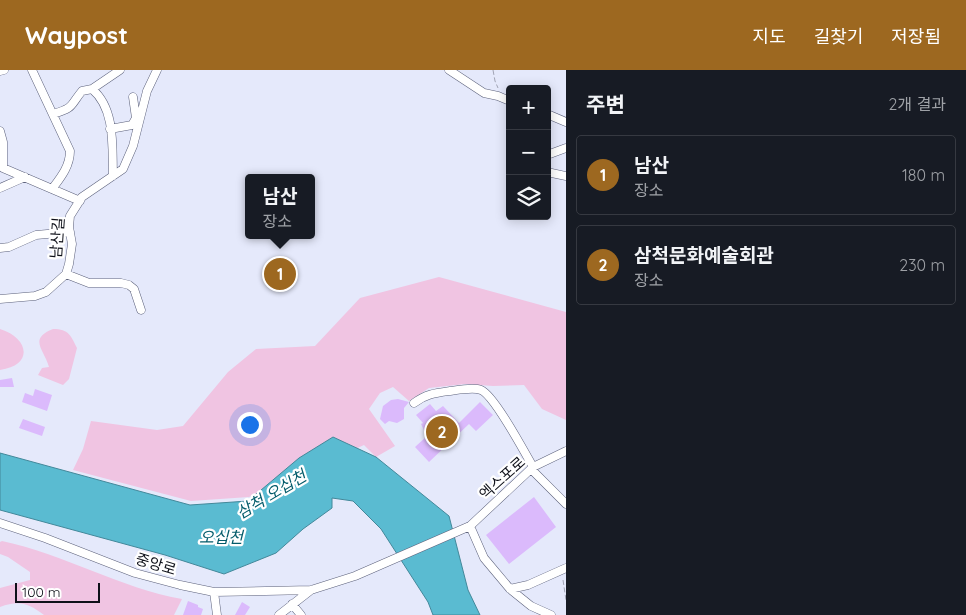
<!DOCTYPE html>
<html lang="ko">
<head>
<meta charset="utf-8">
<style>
	:root { --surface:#171b24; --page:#20242c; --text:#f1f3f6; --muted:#9ea1a6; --line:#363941; --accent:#9d6820 }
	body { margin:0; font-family:Quicksand,"Noto Sans KR",sans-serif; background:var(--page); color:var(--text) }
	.controls { position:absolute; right:15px; top:15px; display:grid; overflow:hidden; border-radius:5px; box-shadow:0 2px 12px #0003 }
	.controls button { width:45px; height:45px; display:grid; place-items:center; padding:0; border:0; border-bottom:1px solid var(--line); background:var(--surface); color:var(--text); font:25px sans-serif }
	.scale { position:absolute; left:15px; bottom:12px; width:85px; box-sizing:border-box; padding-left:5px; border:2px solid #0e1019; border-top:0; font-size:14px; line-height:18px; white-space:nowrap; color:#0e1019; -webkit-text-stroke:4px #fff; paint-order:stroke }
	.you { position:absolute; left:249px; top:354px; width:18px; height:18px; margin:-12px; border:4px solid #fff; border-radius:50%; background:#1a73e8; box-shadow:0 0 0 8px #1a73e833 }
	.badge { display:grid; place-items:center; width:32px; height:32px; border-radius:50%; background:var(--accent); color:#fff; font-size:16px; font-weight:700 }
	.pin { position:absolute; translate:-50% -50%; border:2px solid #fff; box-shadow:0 1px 5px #0006 }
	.popup { position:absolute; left:245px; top:104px; width:70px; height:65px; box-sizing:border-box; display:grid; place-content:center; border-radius:5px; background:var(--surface); filter:drop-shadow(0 1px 4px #0005); font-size:16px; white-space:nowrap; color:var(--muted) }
	.popup b { font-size:19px; color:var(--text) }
	.popup::after { content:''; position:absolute; left:50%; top:100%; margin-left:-10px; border:10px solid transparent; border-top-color:var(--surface) }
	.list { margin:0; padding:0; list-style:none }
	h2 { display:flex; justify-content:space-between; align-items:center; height:65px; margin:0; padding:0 20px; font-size:21px }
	h2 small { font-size:16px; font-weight:400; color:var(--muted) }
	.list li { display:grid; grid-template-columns:32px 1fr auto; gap:15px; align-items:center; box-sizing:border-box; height:80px; margin:0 10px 10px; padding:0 10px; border:1px solid var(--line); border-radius:5px }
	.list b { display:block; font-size:19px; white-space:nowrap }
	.list p { margin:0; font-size:16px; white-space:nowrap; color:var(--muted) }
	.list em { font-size:16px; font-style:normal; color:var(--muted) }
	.icon { flex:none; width:28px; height:28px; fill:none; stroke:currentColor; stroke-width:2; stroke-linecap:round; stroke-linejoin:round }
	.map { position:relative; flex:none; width:566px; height:545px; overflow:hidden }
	header { display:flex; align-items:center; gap:30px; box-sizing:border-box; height:70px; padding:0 25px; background:var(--accent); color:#fff }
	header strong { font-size:24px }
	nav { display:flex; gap:28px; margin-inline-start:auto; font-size:18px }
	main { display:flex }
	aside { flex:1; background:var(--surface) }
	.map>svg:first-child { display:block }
</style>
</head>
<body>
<header>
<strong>Waypost</strong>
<nav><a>지도</a><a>길찾기</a><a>저장됨</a></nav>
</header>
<main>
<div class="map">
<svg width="566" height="545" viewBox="0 0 566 545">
	<rect width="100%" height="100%" fill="#e5e9fb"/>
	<path fill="#f0c4e2" d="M439,207L566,242V350L542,339L524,315L493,316L465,314L429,318L409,331L393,317L380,323L369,339L395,376L376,387L364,375L249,427L191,431L73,400L83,379L91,351L157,360L183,356L228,302L256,279L315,276L360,228Z
		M0,259C29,268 34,295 0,300Z
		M53,259C69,259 71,266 77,278L69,309L63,315L38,305L42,298L49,297C44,279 28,269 53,259Z
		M2,471C64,484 120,518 182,529L174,545H44C28,533 19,530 0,537V518L30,510V502L8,487L0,484V472Z"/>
	<path fill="#5abbd1" stroke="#43889a" d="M333,367L376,387L449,446L468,520L480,545H433L428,532L381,459L353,431L332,428V438L303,459L276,483L224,504L165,485L0,440V383L190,435L248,431L299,388Z"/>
	<path fill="#dbbafc" d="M12,308L14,317H0V310Z
		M35,319L52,325L47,341L22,332L25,323L33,326Z
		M398,329L409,332L404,338V349L397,353L389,351L385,354L380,349L383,336L391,330Z
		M480,332L493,345L476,361L469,354L429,392L415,377L427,366L421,354L423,353L416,345L430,334L436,341L443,336L459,353Z
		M23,349L45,357L42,366L19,358Z
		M534,427L556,457L509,494L486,465Z
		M188,531L198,535V537L203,539L201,545H183Z
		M242,532L250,537L245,545H235Z"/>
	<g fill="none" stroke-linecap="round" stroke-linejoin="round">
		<defs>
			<path id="minor" d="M32,0L70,81C70,96 61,107 52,119
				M449,0L484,23L498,26L510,31
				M0,1L4,0
				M92,19C116,39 112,78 113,106
				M53,44C75,37 69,37 82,21L92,19L120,0
				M547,44L566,52
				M110,59L132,55L136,48L133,27
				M0,61L3,72V98L80,131
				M547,85L566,78
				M547,102L566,106
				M0,118L25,107
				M0,178L9,177L36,165L70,162
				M66,204L89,213H121L129,215L134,219L141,240
				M0,229L35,226L46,222L66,204L69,194L72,174L69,157L70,146L82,127L123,99L133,76L147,21L157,0
				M414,333C426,324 435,323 450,321C458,320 473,317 481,320C494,325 525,383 533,397
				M531,399L566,434
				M0,453L45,468L135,503L180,515L214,522L311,520L355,506L470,456L533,397L566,381
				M470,456L484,488L510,519L531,536L551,545
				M510,519L528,515L566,498
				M214,522L217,545
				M292,534L301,545
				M279,545L311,520"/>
		</defs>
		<use href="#minor" stroke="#5c617b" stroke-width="9"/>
		<path stroke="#a1a4b4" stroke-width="1" stroke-dasharray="5 2.5" stroke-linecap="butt" d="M493,0L495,11L498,18
			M563,510L566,530"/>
		<use href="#minor" stroke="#fff" stroke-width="8"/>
	</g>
	<g text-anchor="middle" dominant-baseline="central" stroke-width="4.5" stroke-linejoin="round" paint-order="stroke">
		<g font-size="15" fill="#0e1019" stroke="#fff">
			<text transform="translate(57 168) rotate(-86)">남산길</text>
			<text transform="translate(502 408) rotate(-42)">엑스포로</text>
			<text transform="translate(156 494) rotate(17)">중앙로</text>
		</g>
		<g font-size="16" font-style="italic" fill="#035b6a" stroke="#fff">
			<text transform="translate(271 424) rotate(-31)">삼척 오십천</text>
			<text x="221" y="467">오십천</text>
		</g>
	</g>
</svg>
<div class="controls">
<button>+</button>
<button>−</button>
<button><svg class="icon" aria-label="layers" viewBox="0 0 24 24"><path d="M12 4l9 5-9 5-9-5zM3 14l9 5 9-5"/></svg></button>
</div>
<div class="scale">100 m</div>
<div class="you"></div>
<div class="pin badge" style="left:280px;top:204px">1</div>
<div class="popup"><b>남산</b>장소</div>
<div class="pin badge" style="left:442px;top:362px">2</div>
</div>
<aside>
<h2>주변<small>2개 결과</small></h2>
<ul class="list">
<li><span class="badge">1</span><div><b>남산</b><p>장소</p></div><em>180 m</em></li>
<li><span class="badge">2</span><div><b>삼척문화예술회관</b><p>장소</p></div><em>230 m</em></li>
</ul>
</aside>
</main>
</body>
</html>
